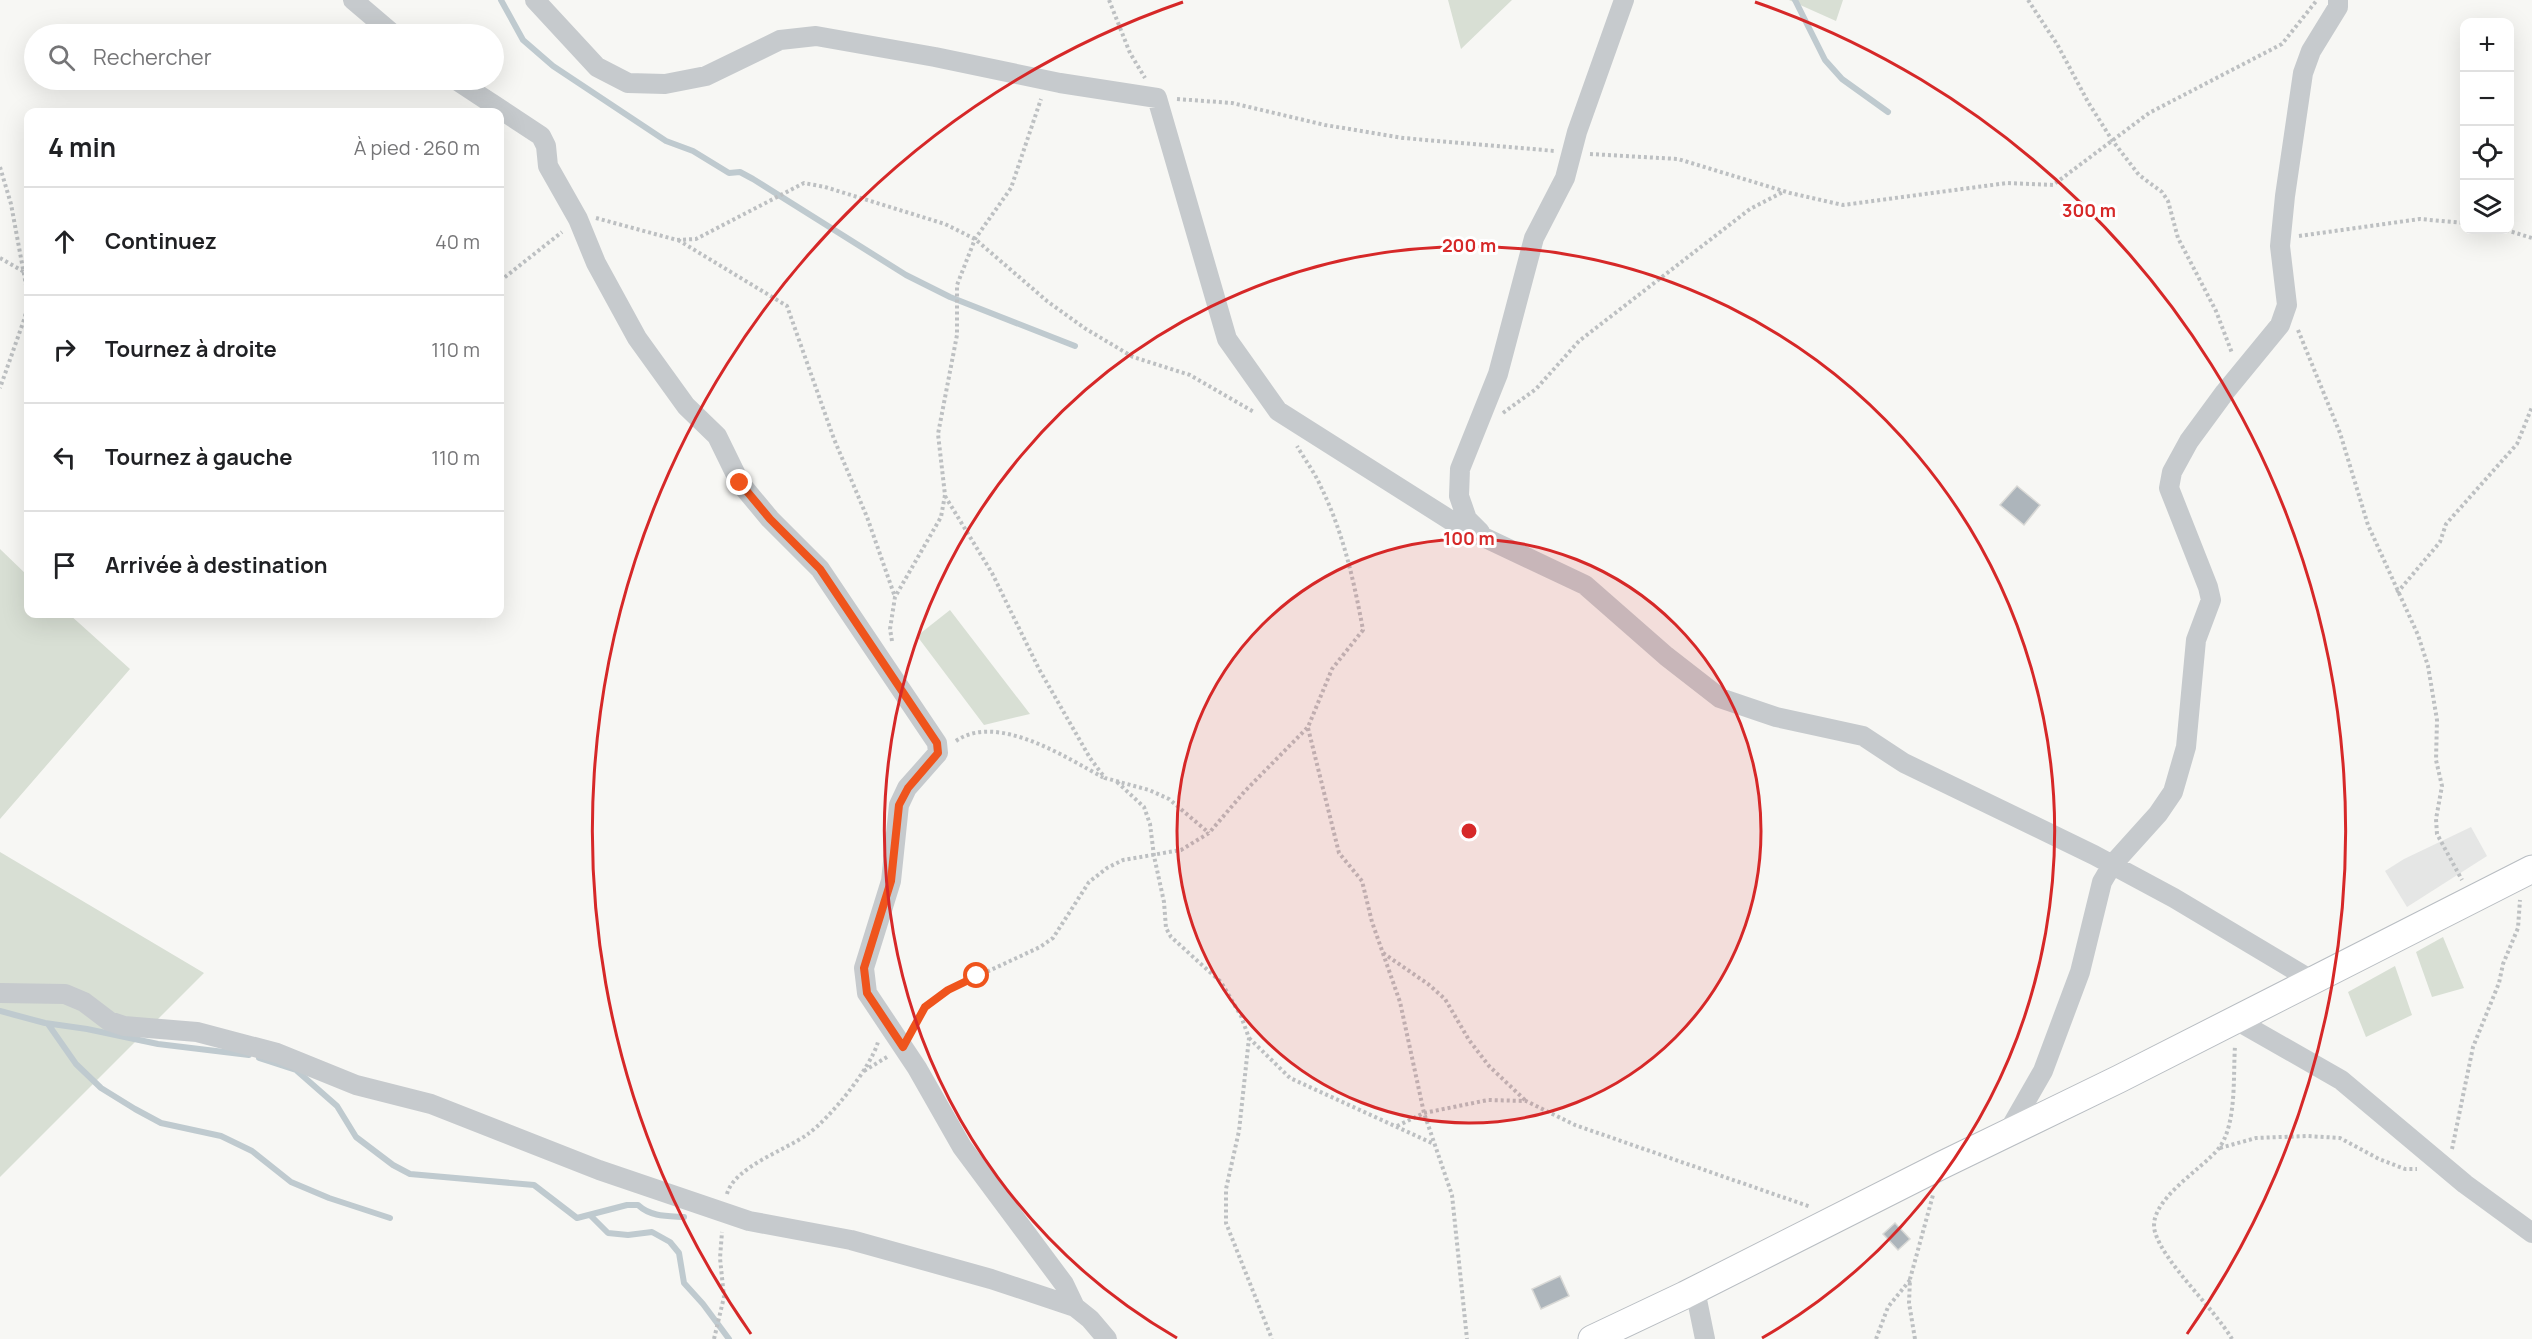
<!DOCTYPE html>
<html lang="fr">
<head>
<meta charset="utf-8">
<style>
	:root { --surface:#fff; --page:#f2f2f2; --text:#202124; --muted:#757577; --line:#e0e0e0 }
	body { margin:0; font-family:Manrope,sans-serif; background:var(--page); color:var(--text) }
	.controls { position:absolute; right:18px; top:18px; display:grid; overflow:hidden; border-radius:12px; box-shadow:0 6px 24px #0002 }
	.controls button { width:54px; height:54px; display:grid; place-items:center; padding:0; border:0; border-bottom:2px solid var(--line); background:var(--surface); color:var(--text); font:30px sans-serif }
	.stop { position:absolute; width:18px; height:18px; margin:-14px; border:4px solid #ef541c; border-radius:50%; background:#fff }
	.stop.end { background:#ef541c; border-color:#fff; box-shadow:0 2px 6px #0008 }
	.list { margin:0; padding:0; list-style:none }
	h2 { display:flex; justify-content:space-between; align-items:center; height:78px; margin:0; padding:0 24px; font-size:26px }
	h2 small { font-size:20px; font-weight:400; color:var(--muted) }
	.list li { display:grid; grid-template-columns:39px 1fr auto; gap:18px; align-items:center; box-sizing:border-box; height:108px; padding:0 24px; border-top:2px solid var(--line) }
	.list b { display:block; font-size:22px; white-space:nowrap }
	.list em { font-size:20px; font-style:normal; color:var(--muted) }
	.icon { flex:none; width:33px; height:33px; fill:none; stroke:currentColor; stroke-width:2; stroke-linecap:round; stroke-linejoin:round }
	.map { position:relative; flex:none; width:2532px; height:1339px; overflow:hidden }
	.search { position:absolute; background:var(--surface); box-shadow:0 6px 24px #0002; left:24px; top:24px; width:480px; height:66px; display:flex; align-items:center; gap:15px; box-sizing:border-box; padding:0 21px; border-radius:33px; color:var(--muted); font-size:22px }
	.panel { position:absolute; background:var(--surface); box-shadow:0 6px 24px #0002; left:24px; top:108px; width:480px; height:510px; border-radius:12px }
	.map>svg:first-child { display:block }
</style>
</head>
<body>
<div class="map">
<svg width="2532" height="1339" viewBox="0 0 2532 1339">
	<rect width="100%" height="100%" fill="#f7f7f4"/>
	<path fill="#e5e6e5" d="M2471,827L2487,856L2407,907L2385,871L2404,859Z"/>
	<path fill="#d8dfd4" d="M1448,0H1512L1461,49Z
		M1789,0H1843L1836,21Z
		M0,549L28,576V614H69L130,669L0,819Z
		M950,610L1030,714L984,725L917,636Z
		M0,852L204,973L0,1177Z
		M2443,937L2464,988L2432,997L2416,952Z
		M2395,966L2412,1015L2366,1037L2348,992Z"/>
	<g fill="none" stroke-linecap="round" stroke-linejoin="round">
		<path stroke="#bfcacf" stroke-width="6" d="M501,0L523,40L553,66L666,141L693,151L729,173L740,172L753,179L906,275L950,297L1075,346
			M1795,0L1825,60L1842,79L1888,112
			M0,1011L45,1023L87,1029L158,1044L249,1055
			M48,1024L76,1064L101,1088L135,1109L161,1123L221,1136L252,1151L291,1182L329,1198L390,1218
			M259,1058L296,1070L337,1106L356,1137L393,1165L410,1174L534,1185L577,1218L627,1205H638C651,1217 667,1216 684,1217
			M590,1215L608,1233L628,1235L652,1232L670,1242L679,1253L684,1283L703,1304L729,1339"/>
	</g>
	<path fill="#adb5bb" stroke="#d9d9d6" stroke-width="1.5" d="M2017,486L2040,505L2024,525L2000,505Z
		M1895,1223L1910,1239L1898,1250L1883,1234Z
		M1560,1276L1569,1296L1541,1309L1532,1289Z"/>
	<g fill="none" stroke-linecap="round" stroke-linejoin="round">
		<defs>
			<path id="secondary" d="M1592,1339L1685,1295L1942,1165L2119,1079L2532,869"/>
		</defs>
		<use href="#secondary" stroke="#b8bdc2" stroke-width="29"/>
		<path stroke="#bdc0c2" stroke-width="4" stroke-dasharray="3 3" stroke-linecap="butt" d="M1109,0L1130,53L1145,78
			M2028,0L2057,44L2088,102L2112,140L2139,175L2162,192L2168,201L2178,238L2216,311L2232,353
			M1177,99L1232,103L1325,125L1403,138L1555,151
			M1590,154L1678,159L1790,193L1843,205L2007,183L2053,185L2149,113L2282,44L2317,0
			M0,167L11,204L28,296L25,317L0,388
			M596,218L677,240L696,239L804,183L825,187L945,224L975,239L1047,301L1086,329L1133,357L1190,375L1254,412
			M2506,230L2532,238
			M2299,236L2420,219L2464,223
			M678,240L787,306L834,439L867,517L895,597
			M0,258L28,274
			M500,281L562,232
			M2298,330L2340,433L2368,525L2418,635L2428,666L2437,720L2436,760L2442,786L2436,819L2437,834L2462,880
			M1503,413L1536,389L1579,341L1750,209L1783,192
			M945,496L992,573L1039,669L1090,758L1105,778L1149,790L1169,799L1209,833
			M2397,593L2440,542L2446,524L2517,444L2532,407
			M892,641L890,629L895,597L941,517L945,495L938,434L957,335V285L975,239L1011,188L1041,99
			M1308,728L1339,853L1362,881L1372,922L1400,1002L1424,1113L1452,1195L1467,1339
			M956,741C997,712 1067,758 1104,778
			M1117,782L1144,807L1150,824L1154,856L1164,902L1166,928L1171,937L1221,982L1241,1016L1249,1038L1239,1131L1226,1189V1223L1272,1339
			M1383,953L1428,984L1445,999L1469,1040L1489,1066L1526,1101
			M913,1028L925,1007L948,990L1040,947L1053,938L1089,882L1107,868L1123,860L1181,850L1209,833L1245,791L1308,727L1332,669L1363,630C1354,581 1343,532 1321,487C1315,473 1305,460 1297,446
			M1249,1038L1290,1078L1434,1144
			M864,1071L887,1057
			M1397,1126L1424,1113L1488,1100L1526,1101L1575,1125L1811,1207
			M2220,1148L2256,1138L2307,1136L2340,1138L2379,1159L2405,1169H2417
			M2452,1149L2473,1047L2499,983L2503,964L2518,928L2520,900
			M727,1194C734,1167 786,1150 808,1134C830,1118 870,1069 878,1042
			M714,1339L724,1297L720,1258L722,1232
			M1876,1339L1888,1307L1910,1280
			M1915,1339L1909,1303L1910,1279L1933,1195
			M2232,1339C2213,1307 2164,1263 2155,1232C2146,1201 2203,1169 2219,1148C2237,1124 2233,1075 2235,1046"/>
		<path stroke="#c6cacd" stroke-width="20" d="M353,0L393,34
			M535,0L597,67L628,83L665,84L706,76L780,40L816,36L935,57L1060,83L1157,98L1227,339L1278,411L1458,525L1585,585L1666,656L1720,698L1776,717L1863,736L1904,763L2094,855L2174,898L2313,981
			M456,80L541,136L546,146L548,166L578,219L596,263L637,338L686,406L717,436L740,483L770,519L820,569L937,743L938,753L907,788L899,805L891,881L864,968L867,993L917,1068L962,1147L1064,1284L1075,1307
			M1480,532L1467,519L1459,496L1460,469L1498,374L1534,238L1565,178L1577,132L1624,0
			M0,993L65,994L84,1002L109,1021L124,1026L197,1032L277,1053L356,1085L431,1104L599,1170L749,1221L851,1240L991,1279L1075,1307L1090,1319L1107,1339
			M2236,1020L2341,1080L2465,1184L2532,1233
			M2008,1132L2043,1071L2080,972L2102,882L2112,865L2158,814L2173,792L2186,747L2196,640L2211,600L2208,587L2169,488L2172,472L2189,441L2225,392L2280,325L2287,305L2280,246L2285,196L2303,73L2311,51L2338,7V0
			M1695,1290L1705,1339"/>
		<use href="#secondary" stroke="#fff" stroke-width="27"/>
	</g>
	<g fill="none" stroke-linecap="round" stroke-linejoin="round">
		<path stroke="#ef541c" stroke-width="8" d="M740,483L770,519L820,569L937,743L938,753L908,788L899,805L891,881L864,968L867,993L903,1047L925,1007L948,990L977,976"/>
	</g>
	<circle cx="1469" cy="831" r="292" fill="#d62828" fill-opacity=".12"/>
	<g fill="none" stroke="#d62828" stroke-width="3">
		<circle cx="1469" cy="831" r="292"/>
		<path d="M1177 1338A585 585 0 1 1 1762 1338"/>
		<path d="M751 1334A877 877 0 0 1 1183 2M1755 2A877 877 0 0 1 2187 1334"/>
	</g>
	<circle cx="1469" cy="831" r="9" fill="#d62828" stroke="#fff" stroke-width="3"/>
	<g font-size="18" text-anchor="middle" font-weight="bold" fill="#d62828" stroke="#fff" stroke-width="6" stroke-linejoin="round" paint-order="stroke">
		<text x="2089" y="217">300 m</text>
		<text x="1469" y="252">200 m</text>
		<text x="1469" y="545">100 m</text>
	</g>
</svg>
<div class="controls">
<button>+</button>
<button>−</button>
<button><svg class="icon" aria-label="locate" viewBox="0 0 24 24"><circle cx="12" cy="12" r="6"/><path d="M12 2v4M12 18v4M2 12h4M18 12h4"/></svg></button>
<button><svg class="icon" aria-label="layers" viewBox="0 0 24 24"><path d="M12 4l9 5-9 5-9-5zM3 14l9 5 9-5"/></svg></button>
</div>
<div class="stop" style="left:977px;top:976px"></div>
<div class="stop end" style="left:740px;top:483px"></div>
<div class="search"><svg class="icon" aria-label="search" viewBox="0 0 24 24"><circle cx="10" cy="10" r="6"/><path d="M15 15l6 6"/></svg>Rechercher</div>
<section class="panel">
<h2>4 min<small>À pied · 260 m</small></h2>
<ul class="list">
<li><svg class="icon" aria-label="ahead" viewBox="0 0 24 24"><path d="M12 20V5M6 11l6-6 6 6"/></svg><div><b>Continuez</b></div><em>40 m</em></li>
<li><svg class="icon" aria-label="right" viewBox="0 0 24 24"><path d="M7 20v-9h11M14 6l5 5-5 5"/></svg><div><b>Tournez à droite</b></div><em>110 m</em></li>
<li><svg class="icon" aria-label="left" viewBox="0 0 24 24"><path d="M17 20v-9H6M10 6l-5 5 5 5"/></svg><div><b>Tournez à gauche</b></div><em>110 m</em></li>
<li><svg class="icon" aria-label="arrive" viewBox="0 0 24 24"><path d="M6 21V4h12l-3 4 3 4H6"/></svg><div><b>Arrivée à destination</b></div></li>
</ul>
</section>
</div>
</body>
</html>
